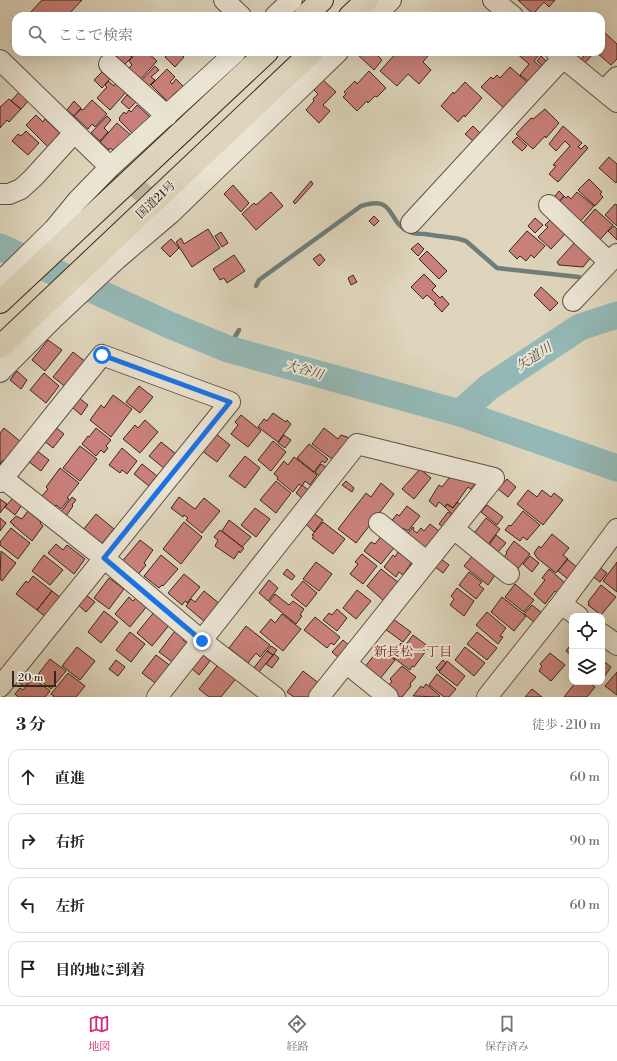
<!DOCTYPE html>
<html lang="ja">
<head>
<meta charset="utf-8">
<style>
	:root { --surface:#fff; --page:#f6f6f6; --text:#202124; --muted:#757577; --line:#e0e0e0; --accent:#db2777 }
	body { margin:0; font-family:"Libre Bodoni","Noto Serif JP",serif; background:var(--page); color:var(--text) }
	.controls { position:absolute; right:12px; bottom:12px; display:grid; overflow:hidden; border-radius:8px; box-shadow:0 4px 16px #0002 }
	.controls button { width:36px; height:36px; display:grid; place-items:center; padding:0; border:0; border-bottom:1px solid var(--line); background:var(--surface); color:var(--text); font:20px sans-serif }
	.scale { position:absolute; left:12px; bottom:10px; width:44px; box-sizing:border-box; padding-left:4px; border:2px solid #39271e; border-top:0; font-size:11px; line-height:14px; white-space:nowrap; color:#39271e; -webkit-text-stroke:3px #eae4d3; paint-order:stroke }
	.stop { position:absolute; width:12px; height:12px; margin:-9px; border:3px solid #1a73e8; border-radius:50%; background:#fff }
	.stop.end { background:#1a73e8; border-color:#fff; box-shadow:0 1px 4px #0008 }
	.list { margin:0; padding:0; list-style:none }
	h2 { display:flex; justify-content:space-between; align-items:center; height:52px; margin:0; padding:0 16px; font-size:17px }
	h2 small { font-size:13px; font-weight:400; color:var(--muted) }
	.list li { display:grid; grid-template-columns:26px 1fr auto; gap:12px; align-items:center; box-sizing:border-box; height:56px; margin:0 8px 8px; padding:0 8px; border:1px solid var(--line); border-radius:12px }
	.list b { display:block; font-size:15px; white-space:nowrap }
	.list em { font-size:13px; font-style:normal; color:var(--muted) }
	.icon { flex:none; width:22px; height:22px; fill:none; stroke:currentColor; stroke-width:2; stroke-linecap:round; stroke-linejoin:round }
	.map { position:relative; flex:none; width:617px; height:697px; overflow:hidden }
	.search { position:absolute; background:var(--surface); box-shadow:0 4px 16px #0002; left:12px; right:12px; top:12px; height:44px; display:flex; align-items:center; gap:10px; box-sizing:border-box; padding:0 14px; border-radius:12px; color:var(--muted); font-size:15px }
	.sheet { height:308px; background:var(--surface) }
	nav { display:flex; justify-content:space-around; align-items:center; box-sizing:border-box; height:56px; border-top:1px solid var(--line); background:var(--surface); font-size:11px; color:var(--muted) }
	nav a { display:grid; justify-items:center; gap:2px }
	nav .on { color:var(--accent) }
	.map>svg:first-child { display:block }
</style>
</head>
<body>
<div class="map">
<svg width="617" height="697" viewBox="0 0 617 697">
	<rect width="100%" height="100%" fill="#ded5bc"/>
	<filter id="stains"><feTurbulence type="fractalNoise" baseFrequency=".005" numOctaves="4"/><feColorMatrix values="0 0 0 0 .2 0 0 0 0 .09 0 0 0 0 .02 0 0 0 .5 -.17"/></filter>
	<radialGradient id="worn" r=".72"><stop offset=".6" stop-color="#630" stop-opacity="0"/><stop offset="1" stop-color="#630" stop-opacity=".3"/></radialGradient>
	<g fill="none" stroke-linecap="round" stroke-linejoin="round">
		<path stroke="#707e79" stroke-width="4.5" d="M256,286L259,280L361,206C397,194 386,223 410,232C414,234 421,234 425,234C437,236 448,237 459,239L466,241L497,268L579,277
			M228,349L239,330"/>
		<path stroke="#94b8b5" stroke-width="27" d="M0,247L167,324L228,349L460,413L617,468
			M460,413L489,387L580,327L617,315"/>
	</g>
	<path fill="#c9807a" stroke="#39271e" d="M42,0H82L67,16H31L29,14Z
		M518,0H555L549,7L544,2L533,14Z
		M605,33L617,44V59L611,65L596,52H601V37Z
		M120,52H125L132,57L124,65L116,58Z
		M137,52H147L157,61L140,80L128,69L132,65L129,61Z
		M170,52H178L184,57L175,67L165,57Z
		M355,52H374L382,60L374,70Z
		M397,52H431L423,62L431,70L419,84L408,74L397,86L380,71Z
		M515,52H533L538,56L534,61L544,70L532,84L520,75L529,64Z
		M588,52L592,55L584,64L580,60Z
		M541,56L550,65L546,69L537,61Z
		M155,66L159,70L151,77L155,80L147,88L140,82Z
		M510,67L528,83L505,109L481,87L491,77L493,79L497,75L500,78Z
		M167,69L175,77L170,82L172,84L176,79L184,87L178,92L177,91L167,101L151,85Z
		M369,71L386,88L377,97L375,96L368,103L367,101L357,111L343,97L346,94L344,92L355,81L357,84Z
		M102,72L110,79L102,88L94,80Z
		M322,79L336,92L323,105L330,111L319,123L306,110L314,101L313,99L318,94L313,89Z
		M108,81L114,86L117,82L127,91L110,110L97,98L107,87L105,85Z
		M465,82L482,98L465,117L464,115L458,122L441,106L453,92L454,94Z
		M21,90L30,99L21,109L11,101Z
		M127,95L136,102L129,109L121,102Z
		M9,99L21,109L9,122L7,120L0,128V107Z
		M92,100L107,114L95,127L92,124L88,129L74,116L81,109L83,110Z
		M74,101L81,108L74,116L67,110Z
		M137,105L150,117L134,135L119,120L120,119L119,118L124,112L126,114L129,110L131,112Z
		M545,109L559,123L546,138L545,136L533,149L516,134L531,118L533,119Z
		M36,115L43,122L45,119L64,137L51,150L26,125Z
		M107,116L111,120L104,128L108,132L100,141L91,133Z
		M117,123L132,136L121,148L118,146L113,150L110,148L109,150L100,142Z
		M473,126L481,134L474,142L465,134Z
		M563,126L582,143L578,147L581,149L585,145L588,148L558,182L549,174L556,166L553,165L570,146L565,141L556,151L549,144Z
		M26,131L39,143L28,155L12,141L18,134L21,136Z
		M517,137L527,146L522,151L512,142Z
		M609,157L617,164V181L616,183L599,168Z
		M589,179L602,192L600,194L603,197L595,206L578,190Z
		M311,181L313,184L295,204L293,202Z
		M233,185L249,203L241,212L224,194Z
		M559,191L564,196L557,205L552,200Z
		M271,192L283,206L256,230L242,214L254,203L256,205Z
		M577,192L594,206L577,225L556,206L564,196L566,198L568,196L571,199Z
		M615,204L617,205V226L605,215Z
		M595,209L613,225L598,242L580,226Z
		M374,216L379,221L374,226L369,221Z
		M553,217L568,231L551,249L538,237L548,227L545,225Z
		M535,218L543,225L535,233L528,226Z
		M614,226L617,229V240L608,231Z
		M208,229L220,248L192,267L176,242L181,238L184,244Z
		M527,231L545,246L534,258L531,255L526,261L520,256L517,259L509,251Z
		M221,232L228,243L222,247L215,236Z
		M171,239L179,248L170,257L161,248Z
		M577,240L593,255L583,267L559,265L557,262Z
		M418,243L424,249L418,256L411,249Z
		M427,251L447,271L439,279L419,259Z
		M320,254L325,260L319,266L313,259Z
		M234,255L245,271L227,283L224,278L220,280L213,269Z
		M424,274L436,286L432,290L440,298L442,296L449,304L442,312L434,304L436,303L427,295L423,299L411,287Z
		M353,275L357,282L351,285L348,278Z
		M541,287L558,303L550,311L534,295Z
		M48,340L62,350L45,371L32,360Z
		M73,352L87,363L67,388L53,377Z
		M17,371L27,380L21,389L10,380Z
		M44,373L59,386L46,403L30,390Z
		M139,386L153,397L140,413L126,402Z
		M113,395L132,409L111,437L90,420L101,405L104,408Z
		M79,398L88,405L81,415L72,407Z
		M273,413L286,422L287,420L291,424L278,442L258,427L264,419L267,421Z
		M241,415L261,431L248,447L231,434L238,425L235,422Z
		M145,420L158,432L140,453L123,439L135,425L138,428Z
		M54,426L64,434L53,448L43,440Z
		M4,428L21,442L6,462L3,460L0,464V433Z
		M96,428L111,440L106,446L108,448L104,453L101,450L96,456L82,444L88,436L89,437Z
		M324,428L338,439L341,435L353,439L346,449L342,446L332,459L312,444Z
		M215,433L230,445L217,462L201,450Z
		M284,435L291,440L285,448L278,443Z
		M273,441L286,452L271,471L258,460Z
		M161,442L176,454L165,469L149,456Z
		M309,444L328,459L325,463L322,461L314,472L297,458Z
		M80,446L97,459L80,481L63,468Z
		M122,448L137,461L127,474L122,470L120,473L109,465Z
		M36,450L49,460L41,471L28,461Z
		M245,456L260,468L245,488L229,476Z
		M294,457L317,475L310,485L305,481L302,486L299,484L293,492L277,479L278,477L274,474L284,461L288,465Z
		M142,464L157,476L149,486L134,474Z
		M321,464L329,469L322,478L315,472Z
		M60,468L79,483L67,498L69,499L61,509L56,505L53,509L40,498L48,489L46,487Z
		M420,469L431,478L414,499L402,489Z
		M459,472L475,484L471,489L468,487L453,508L447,504L445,507L439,502L436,507L429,501L439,485L442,487L453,473Z
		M507,479L516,487L508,497L498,489Z
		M276,481L291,493L276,513L260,500Z
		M346,481L354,488L352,492L342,485Z
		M381,483L394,494L356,543L338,529L366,493L371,497Z
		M302,485L311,492L304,500L296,493Z
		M528,490L537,497L542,490L551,497L554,493L563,500L543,525L517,504Z
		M72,497L76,500L72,505L73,506L66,516L61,512Z
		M179,497L195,509L204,498L220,511L202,533L186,520L188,518L184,515L183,517L171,508Z
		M13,498L22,505L15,515L5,507Z
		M0,499L7,504L0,513Z
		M457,502L463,506L455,517L445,507L447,504L453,508Z
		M487,505L503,517L497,525L481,512Z
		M407,506L420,516L408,531L403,528L401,530L390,523L397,514L399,516Z
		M255,508L270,519L256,537L241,525Z
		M28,511L41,522L40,523L43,526L32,541L13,525V524L10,522L16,516L22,519Z
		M523,511L540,525L527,540L523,537L520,541L505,530L509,525L511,526Z
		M448,512L453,516L443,527L439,524Z
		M313,513L323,520L314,532L305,523Z
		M96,514L114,529L99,547L83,530Z
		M0,518L6,523L0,531Z
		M486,518L500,529L486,547L472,536Z
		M229,520L251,537L242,547L222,531Z
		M184,522L202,537L181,564L163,549Z
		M323,522L345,539L333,554L312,538L314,536L312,535Z
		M430,524L439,531L426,551L405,537L413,527L414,528L413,530L417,533L421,528L424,531Z
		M11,528L30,543L18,559L0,545V542Z
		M220,530L244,548L240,553L239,551L234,559L215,546L218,540L214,537Z
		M383,534L397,544L381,564L364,551L371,542L375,544Z
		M552,534L569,548L563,555L568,559L556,573L537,558L534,553L539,546L541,548Z
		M496,535L506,543L498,552L489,545Z
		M140,540L153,550L144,563L146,565L136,577L120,564Z
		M514,541L530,554L516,571L502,560L507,553L506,552Z
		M56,544L63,550L67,545L85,559L74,574L48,553Z
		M1,551L16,563L2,581L0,579Z
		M398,552L412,562L403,575L399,572L396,577L384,567L393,555L395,557Z
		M362,554L377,566L363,584L350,574L358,564L355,562Z
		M474,554L498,571L488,585L464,566Z
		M44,555L63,570L50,585L32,571Z
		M161,555L178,569L163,586L162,585L159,588L144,576Z
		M530,556L539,563L532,572L523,564Z
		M440,558L449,565L443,573L434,566Z
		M567,559L578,568L569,580L558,571Z
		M316,562L332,574L319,591L303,579Z
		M617,562V592L603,581Z
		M598,566L607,573L600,582L591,575Z
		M287,569L295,576L292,580L283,574Z
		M381,569L399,583L384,601L367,586Z
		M549,569L565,583L557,593L555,591L545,604L534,594L545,580L542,578Z
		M469,572L482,582L479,585L484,589L476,599L459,585Z
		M184,574L200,587L187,603L185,601L182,605L168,593Z
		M33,576L52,591L37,610L16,594L26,581L28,583Z
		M109,578L124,589L109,609L94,598Z
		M269,580L278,588L268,601L259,593Z
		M303,581L317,593L306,607L291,595Z
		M515,584L534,600L524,612L505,597Z
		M601,585L616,597L601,615L588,605L589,603L588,602Z
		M457,588L474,601L464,616L450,605L454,599L451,596Z
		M357,590L371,601L356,619L343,608Z
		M52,591L62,599L47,618L37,610Z
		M204,591L220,604L205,622L186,606L191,599L195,602Z
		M85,594L95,602L86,612L77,604Z
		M275,594L289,605L293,601L304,609L300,615L302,616L296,624L269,602Z
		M129,597L133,601L137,597L148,605L130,627L115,614Z
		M502,597L526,616L514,631L491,612Z
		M532,605L542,613L534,622L524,614Z
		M337,609L347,618L337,631L323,620L329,613L332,615Z
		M104,611L118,622L101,643L88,632Z
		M155,611L170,624L152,646L137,633Z
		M487,612L506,628L500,636L503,637L498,644L476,625Z
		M282,614L301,629L283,651L260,632L271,619L275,623Z
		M315,617L340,637L334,645L331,643L327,648L304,630Z
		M393,619L411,632L403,642L385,629Z
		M246,626L270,645L260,657L256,653L248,663L229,648Z
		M175,631L184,638L183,640L190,645L175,664L159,652Z
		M130,632L145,644L131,662L116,650Z
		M477,632L497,648L487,660L467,644Z
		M413,635L429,647L414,667L412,666L410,670L391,656L401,643L405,646Z
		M343,640L351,647L340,659L332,652Z
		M572,643V656L566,651Z
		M271,646L277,650L273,655L267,651Z
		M77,647L95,661L80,680L62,666Z
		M465,647L485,663L474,676L455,660Z
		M382,649L395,660L379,680L364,668L375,654L377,655Z
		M267,651L273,655L258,673L253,669Z
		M550,653L565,665L551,681L539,671L542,666L540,664Z
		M202,654L210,661L199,675L191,668Z
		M274,654L279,658L272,668L266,664Z
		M156,655L172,667L158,685L142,673Z
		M50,659L66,671L51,689L36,677Z
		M116,660L125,667L118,676L109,669Z
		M443,660L446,663L439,671L436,668Z
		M602,660L611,667L602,680Z
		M447,661L465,676L457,686L439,672Z
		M220,662L238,676L221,697H209L199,689Z
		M402,666L416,677L410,684L411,686L402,697H399L389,689L388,686L392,681L390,679Z
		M303,671L320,684L310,697H294L287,692Z
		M24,672L31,678L25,687L17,681Z
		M617,672V695L605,686Z
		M68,673L85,686L76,697H53L54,696L51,694Z
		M437,674L456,689L449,697H444L429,685Z
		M33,678L50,691L45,697H18L15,694L20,688L23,690Z
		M576,682H588L595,687L587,697H564Z
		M426,684L440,696L439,697L413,696L421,686L423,688Z
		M532,689L542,697H525Z"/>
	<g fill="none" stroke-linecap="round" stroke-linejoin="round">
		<path stroke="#bdb29c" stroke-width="20" stroke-dasharray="20 10" stroke-linecap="butt" d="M110,167L167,212"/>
		<defs>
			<path id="minor" d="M224,0L241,16
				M493,0L513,16
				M275,16L292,0
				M375,16L391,0
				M556,52L617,102
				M0,60L110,167
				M109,64L167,116
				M604,91L617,77
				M0,194H9L21,189L33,178L74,133
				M549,205L609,262
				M411,223L563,58
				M0,282L54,229L77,201L110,167L236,52
				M573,301L617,254
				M0,372L54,318L117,259L170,214L338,52
				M0,476L104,558L202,641L275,697
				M0,482L102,355L230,402L0,687
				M379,523L427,562
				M454,529L509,574
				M578,616L561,604L617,529
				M602,634L617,645
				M346,663L388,697
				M157,697L357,444L494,478L319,697
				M487,697L561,604"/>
			<path id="highway" d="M305,16L322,0
				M350,16L367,0
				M0,302L267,52
				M0,347L312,52"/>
		</defs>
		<use href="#minor" stroke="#625246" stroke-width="22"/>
		<use href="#highway" stroke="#39271e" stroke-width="24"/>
		<use href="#minor" stroke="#eae4d3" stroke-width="20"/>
		<use href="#highway" stroke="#ded5bc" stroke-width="22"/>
	</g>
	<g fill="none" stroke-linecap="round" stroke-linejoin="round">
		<path stroke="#1a73e8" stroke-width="5" d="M102,355L230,402L104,558L202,641"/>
	</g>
	<g text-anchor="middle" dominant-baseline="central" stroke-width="4" stroke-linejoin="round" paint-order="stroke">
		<g font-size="12" fill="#39271e" stroke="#eae4d3">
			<text transform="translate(156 200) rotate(-43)">国道21号</text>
		</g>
		<g font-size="13" font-style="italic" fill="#504b44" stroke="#eae4d3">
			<text transform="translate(534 357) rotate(-33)">矢道川</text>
			<text transform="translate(304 370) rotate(16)">大谷川</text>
		</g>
		<g font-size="13" fill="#7a1f14" stroke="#eae4d3">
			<text x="413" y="652">新長松一丁目</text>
		</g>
	</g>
	<rect width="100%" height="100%" filter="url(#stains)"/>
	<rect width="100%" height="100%" fill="url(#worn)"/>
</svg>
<div class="controls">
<button><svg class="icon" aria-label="locate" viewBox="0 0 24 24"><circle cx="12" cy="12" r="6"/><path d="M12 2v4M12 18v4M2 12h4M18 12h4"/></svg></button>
<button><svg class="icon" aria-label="layers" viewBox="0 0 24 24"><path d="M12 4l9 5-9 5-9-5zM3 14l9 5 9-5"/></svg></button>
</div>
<div class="scale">20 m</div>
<div class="stop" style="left:102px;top:355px"></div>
<div class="stop end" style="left:202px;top:641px"></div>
<div class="search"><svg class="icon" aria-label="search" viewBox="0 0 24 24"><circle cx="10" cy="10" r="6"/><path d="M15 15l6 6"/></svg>ここで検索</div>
</div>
<section class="sheet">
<h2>3 分<small>徒歩 · 210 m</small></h2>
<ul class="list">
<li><svg class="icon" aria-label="ahead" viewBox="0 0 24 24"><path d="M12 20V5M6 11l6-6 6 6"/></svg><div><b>直進</b></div><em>60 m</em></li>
<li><svg class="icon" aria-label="right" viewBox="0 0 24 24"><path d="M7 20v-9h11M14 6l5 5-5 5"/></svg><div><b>右折</b></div><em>90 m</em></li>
<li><svg class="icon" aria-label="left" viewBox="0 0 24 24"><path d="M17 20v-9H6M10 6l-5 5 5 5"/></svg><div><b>左折</b></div><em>60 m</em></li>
<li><svg class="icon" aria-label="arrive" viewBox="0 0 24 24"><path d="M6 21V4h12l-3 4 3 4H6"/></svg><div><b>目的地に到着</b></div></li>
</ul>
</section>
<nav>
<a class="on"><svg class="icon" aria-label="map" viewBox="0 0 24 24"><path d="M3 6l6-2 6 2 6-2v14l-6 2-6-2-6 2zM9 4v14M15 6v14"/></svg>地図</a>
<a><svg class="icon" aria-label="directions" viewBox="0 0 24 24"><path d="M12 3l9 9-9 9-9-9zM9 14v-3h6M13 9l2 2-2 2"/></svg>経路</a>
<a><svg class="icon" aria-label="saved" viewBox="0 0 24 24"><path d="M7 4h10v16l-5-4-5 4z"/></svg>保存済み</a>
</nav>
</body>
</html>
